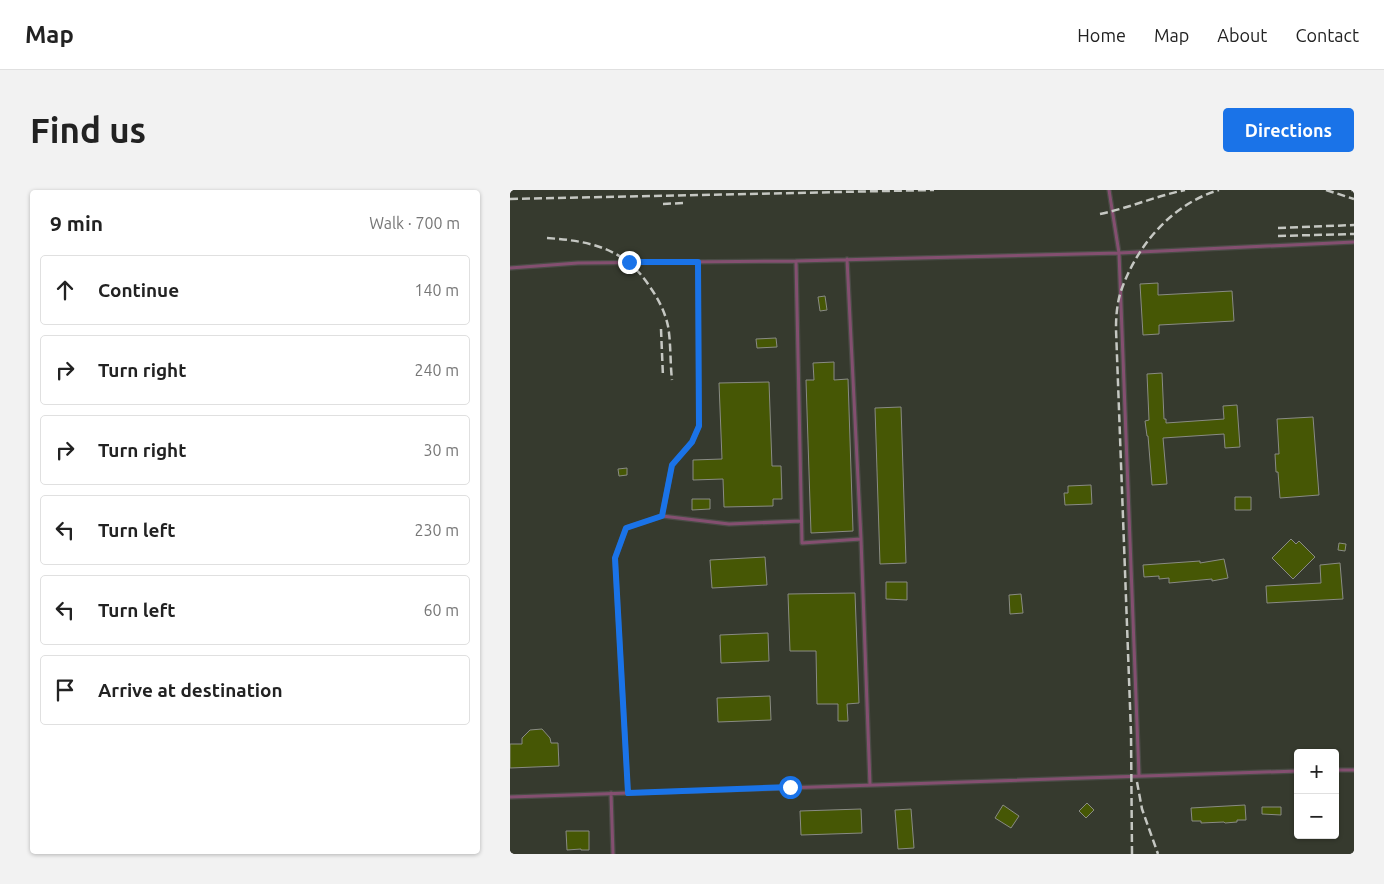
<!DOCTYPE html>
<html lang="en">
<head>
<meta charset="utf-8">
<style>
	:root { --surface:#fff; --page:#f2f2f2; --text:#222; --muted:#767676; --line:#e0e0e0; --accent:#1a73e8 }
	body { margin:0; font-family:Ubuntu,sans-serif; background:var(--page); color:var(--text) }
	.controls { position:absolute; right:15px; bottom:15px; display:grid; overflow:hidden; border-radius:5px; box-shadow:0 1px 4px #0004 }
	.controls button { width:45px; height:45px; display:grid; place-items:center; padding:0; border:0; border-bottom:1px solid var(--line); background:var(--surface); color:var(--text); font:25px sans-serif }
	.stop { position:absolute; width:15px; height:15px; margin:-11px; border:4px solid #1a73e8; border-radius:50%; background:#fff }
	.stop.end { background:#1a73e8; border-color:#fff; box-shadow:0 1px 5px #0008 }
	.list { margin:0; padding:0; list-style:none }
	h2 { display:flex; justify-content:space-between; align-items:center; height:65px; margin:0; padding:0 20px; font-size:21px }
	h2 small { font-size:16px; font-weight:400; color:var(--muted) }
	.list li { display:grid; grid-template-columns:32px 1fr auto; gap:15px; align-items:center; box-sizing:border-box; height:70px; margin:0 10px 10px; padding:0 10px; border:1px solid var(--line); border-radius:5px }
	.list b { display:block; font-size:19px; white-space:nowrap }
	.list em { font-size:16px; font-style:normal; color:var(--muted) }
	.icon { flex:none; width:28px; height:28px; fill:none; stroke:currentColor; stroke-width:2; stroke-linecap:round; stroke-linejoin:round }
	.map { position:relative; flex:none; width:844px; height:664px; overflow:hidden; border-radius:5px }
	header { display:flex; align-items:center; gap:30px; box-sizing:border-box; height:70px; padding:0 25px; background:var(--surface); border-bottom:1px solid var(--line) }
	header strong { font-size:24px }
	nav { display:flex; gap:28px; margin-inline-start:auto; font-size:18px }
	.intro { display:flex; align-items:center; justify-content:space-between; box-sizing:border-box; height:120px; padding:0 30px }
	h1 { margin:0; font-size:35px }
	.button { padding:12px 22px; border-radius:5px; background:var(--accent); color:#fff; font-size:18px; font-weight:700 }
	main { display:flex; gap:30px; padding:0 30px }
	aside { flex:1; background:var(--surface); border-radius:5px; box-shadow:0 1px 4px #0004 }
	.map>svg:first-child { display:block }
</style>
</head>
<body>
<header>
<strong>Map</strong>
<nav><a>Home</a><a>Map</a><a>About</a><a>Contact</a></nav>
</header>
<div class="intro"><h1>Find us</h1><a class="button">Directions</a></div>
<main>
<aside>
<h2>9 min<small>Walk · 700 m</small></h2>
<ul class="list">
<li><svg class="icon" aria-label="ahead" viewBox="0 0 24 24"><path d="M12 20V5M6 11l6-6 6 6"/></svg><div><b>Continue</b></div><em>140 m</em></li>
<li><svg class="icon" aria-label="right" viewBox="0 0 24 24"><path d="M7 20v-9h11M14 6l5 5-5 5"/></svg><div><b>Turn right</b></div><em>240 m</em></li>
<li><svg class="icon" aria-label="right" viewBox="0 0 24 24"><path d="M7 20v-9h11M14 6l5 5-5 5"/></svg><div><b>Turn right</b></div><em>30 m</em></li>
<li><svg class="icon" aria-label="left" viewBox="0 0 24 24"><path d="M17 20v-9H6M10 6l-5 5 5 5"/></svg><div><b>Turn left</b></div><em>230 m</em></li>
<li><svg class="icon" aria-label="left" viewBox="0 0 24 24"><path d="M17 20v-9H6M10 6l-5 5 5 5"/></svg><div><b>Turn left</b></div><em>60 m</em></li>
<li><svg class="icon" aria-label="arrive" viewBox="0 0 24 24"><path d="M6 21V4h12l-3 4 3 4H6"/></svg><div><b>Arrive at destination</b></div></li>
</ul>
</aside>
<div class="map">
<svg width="844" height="664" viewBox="0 0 844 664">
	<rect width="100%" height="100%" fill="#2d2f29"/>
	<path fill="#363a2e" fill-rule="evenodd" d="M0,0H844V664H0ZM788,563H825V645H788Z"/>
	<path fill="#465705" stroke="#898b84" d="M648,93V105L722,101L724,131L649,135V144L633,145L630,94Z
		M315,106L317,120L310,121L308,107Z
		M266,148L267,157L247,158L246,149Z
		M324,172V190L338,189L343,341L301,343L296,190H304L303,173Z
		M652,183L654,229H656V233L714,229L713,216L727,215L730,257L715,258L714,244L653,248L657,294L642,295L638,246H637L635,231L639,230L637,184Z
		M259,192L262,276H271L272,309H263V316L214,317L213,289L183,290V270L212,269L209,193Z
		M391,217L396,373L370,374L365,218Z
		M803,227L809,305L770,308L768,282H766L765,264H769L767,229Z
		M117,278V285L109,286L108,279Z
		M581,295L582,314L555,315L554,303H558V296Z
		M725,307H741V320H725Z
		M182,309H200V319L182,320Z
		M781,349L786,354L789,351L805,367L783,389L762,368Z
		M829,353L836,354L835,361L828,360Z
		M255,367L257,395L202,398L200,370Z
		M714,369L718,388L702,391V389L659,393V388L649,389V386L634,387L633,375L690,371V373Z
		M830,373L833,409L757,413L756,396L811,393L810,375Z
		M376,392H397V410L376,409Z
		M345,403L349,513L337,514L338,531H328V514H307L306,461H280L278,404Z
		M511,404L513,423L500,424L499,405Z
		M258,443L259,471L211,473L210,445Z
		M260,506L261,530L208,532L207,508Z
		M32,539L40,548L41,553H48L49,576L0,578V554H12V548L20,540Z
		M577,613L584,620L576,628L569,621Z
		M493,615L509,626L501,638L485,628Z
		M735,615L736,630H727V632L715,633L714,632L691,633V631H682L681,618Z
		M752,617H771V625L752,624Z
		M351,619L352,643L291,645L290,621Z
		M401,619L404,658L388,659L385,620Z
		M56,641H79V660H71V659L57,660Z"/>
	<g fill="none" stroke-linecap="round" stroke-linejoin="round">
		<defs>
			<path id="service" d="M599,0L609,63L629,586
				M337,69L351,349L360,595
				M286,71L292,353L351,349
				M0,78L68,73L286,71L609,63L844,52
				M152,326L162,275L182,252L189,236L188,72
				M825,580H844
				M101,603L103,664
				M118,603L105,368L116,338L152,326L219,334L291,331
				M0,607L788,581"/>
		</defs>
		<use href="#service" stroke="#4a4c46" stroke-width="5.5"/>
		<use href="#service" stroke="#844f70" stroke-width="3"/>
		<path stroke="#c5c7c2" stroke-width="2.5" stroke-dasharray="8 4" stroke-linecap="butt" d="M816,0L844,9
			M841,0H844
			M0,9L424,0
			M153,14L173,13
			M590,24C619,18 646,6 675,0
			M768,38L844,35
			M768,46L844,44
			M37,48C80,51 115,58 140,97C148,108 155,122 158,136C161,153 160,172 162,190
			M151,139L153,187
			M627,592L632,619L648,664
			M622,664L621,543L606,139C606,126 607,113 611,101C627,55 662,14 709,0"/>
	</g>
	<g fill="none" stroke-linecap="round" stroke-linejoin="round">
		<path stroke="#1a73e8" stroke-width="6" d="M119,72H188L189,236L182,252L162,275L152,326L116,338L105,368L118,603L280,597"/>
	</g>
</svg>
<div class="controls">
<button>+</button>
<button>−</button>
</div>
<div class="stop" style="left:280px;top:597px"></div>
<div class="stop end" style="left:119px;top:72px"></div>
</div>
</main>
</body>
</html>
